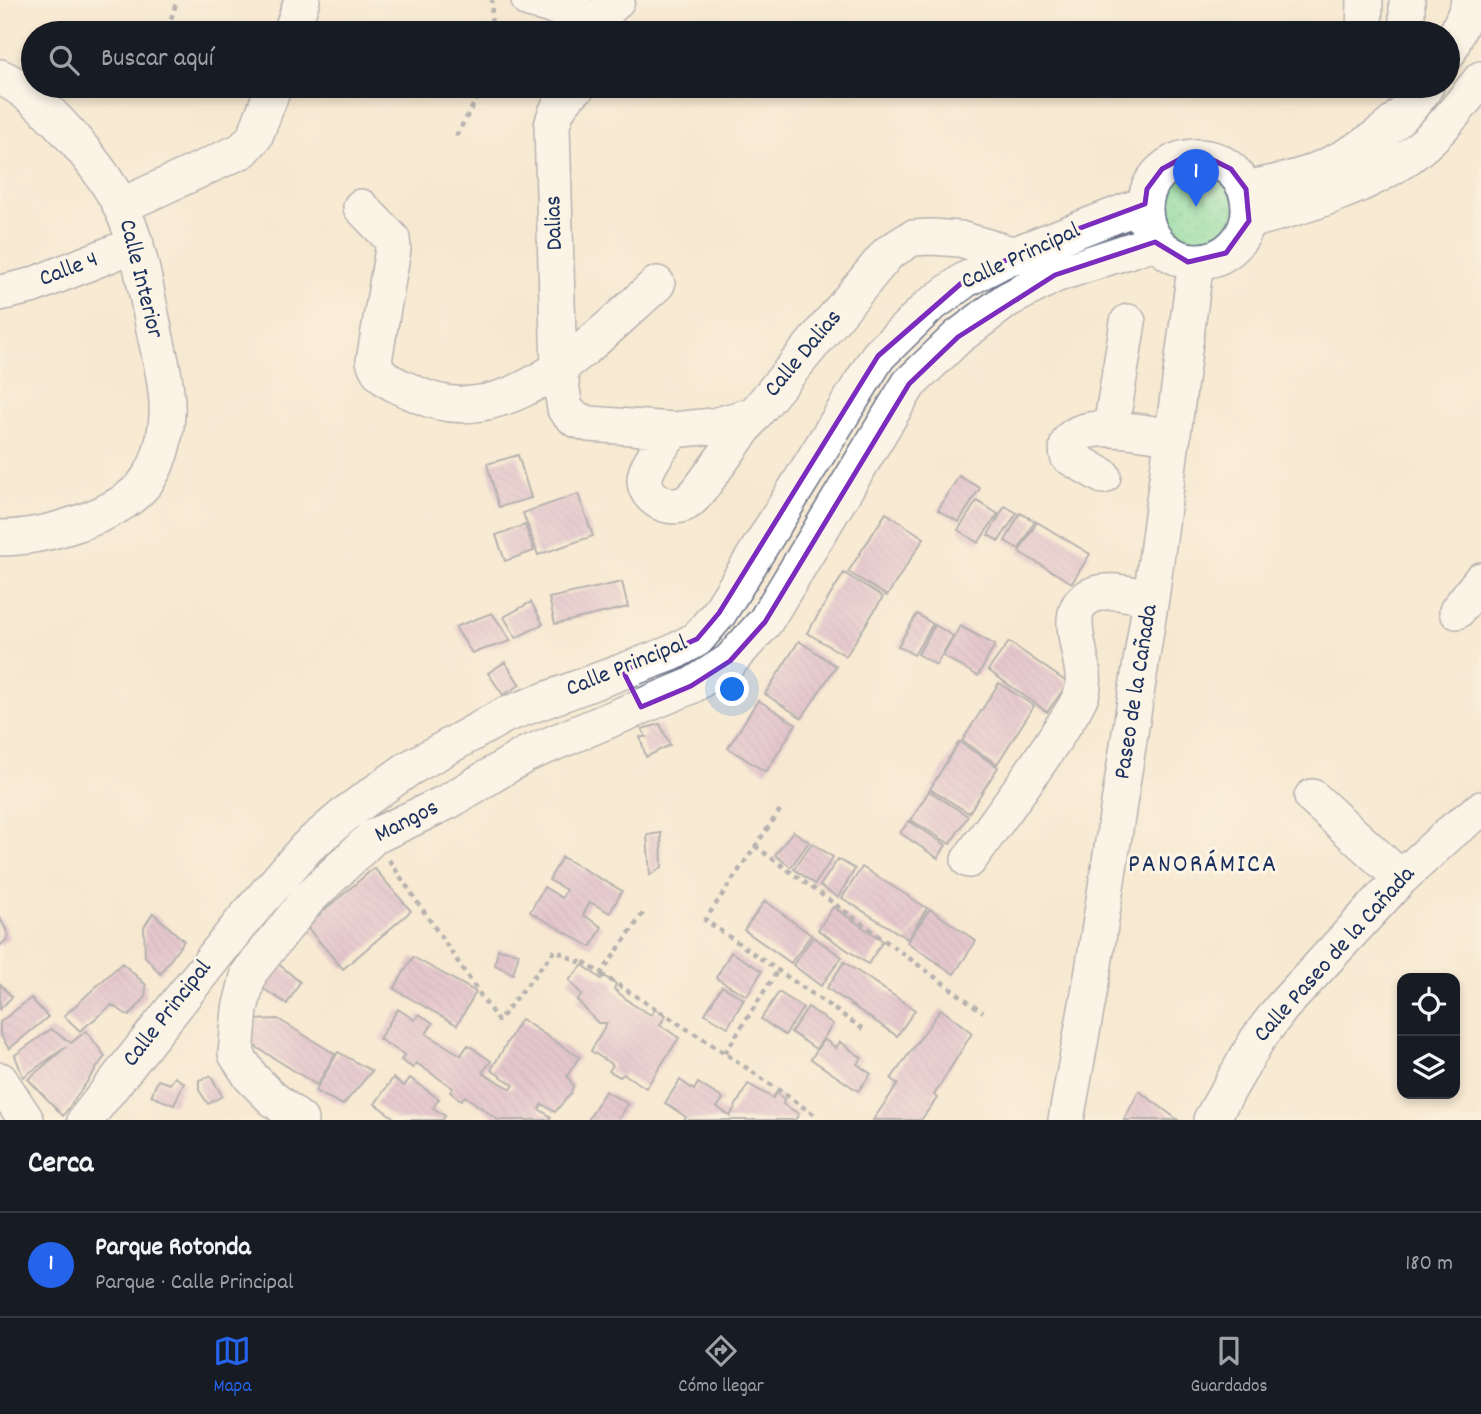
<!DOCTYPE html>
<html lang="es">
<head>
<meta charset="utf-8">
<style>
	:root { --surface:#171b24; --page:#242831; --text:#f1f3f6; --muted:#9ea1a6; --line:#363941; --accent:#2563eb }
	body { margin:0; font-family:Dekko,sans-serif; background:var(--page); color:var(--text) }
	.controls { position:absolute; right:21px; bottom:21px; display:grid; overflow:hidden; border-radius:14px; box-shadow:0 4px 10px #0003 }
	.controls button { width:63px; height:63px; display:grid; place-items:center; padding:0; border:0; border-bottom:2px solid var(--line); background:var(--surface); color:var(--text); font:35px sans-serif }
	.you { position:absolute; left:733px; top:690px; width:24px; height:24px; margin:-18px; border:5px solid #fff; border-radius:50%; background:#1a73e8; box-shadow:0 0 0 10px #1a73e833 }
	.badge { display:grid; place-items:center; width:46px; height:46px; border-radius:50%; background:var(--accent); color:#fff; font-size:23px; font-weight:700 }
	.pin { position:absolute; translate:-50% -58px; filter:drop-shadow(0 2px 4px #0008) }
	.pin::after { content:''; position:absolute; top:37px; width:24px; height:21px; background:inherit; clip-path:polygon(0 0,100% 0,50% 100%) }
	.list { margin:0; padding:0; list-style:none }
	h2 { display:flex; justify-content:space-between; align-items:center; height:91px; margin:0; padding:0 28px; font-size:30px }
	h2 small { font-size:23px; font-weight:400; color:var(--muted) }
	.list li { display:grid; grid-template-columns:46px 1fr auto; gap:21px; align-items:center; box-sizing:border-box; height:105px; padding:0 28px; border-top:2px solid var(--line) }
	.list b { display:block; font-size:26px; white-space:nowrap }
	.list p { margin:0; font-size:23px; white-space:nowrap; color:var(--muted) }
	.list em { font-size:23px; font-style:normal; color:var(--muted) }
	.icon { flex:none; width:38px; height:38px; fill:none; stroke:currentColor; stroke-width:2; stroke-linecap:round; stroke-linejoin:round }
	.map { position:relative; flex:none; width:1481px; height:1120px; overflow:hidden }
	.search { position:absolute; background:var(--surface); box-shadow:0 4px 10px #0003; left:21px; right:21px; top:21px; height:77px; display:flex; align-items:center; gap:18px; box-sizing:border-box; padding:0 24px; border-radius:38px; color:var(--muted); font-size:26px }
	.sheet { height:196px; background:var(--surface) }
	nav { display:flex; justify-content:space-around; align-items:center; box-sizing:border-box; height:98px; border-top:2px solid var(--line); background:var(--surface); font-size:19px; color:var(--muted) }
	nav a { display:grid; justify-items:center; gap:4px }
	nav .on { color:var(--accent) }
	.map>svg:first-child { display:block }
</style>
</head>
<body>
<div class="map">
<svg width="1481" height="1120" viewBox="0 0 1481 1120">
	<defs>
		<pattern id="park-dots" width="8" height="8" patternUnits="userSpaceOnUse" patternTransform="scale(1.75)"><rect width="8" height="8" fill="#85d799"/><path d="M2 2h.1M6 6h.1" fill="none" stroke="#72b986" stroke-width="1.8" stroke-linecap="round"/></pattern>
		<pattern id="building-back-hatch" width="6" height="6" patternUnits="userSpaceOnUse" patternTransform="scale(1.75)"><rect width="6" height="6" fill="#cc9bc8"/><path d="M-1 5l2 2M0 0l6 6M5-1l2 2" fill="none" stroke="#a57fa6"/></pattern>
	</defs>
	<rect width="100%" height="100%" fill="#fcf5e5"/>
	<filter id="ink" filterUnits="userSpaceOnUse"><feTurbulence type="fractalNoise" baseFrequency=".0143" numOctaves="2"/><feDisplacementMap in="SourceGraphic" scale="14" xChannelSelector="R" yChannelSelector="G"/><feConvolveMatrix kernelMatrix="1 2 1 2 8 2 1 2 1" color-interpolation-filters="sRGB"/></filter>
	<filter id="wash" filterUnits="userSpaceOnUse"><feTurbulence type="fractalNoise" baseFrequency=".00686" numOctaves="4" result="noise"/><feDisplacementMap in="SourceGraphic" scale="28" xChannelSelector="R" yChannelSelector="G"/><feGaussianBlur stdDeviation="1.57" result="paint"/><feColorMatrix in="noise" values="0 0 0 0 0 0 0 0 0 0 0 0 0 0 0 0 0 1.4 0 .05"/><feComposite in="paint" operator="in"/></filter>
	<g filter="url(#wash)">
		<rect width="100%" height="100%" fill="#f7e9d1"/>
		<path fill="url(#park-dots)" stroke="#50837c" stroke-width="2" d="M1156 207a40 40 0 1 1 80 0a40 40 0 1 1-80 0Z"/>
		<g id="blocks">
			<path fill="url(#building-back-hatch)" d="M518,455L531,498L499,507L487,464Z
				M959,476L980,488L959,522L938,510Z
				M578,494L593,536L538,555L523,513Z
				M977,501L998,514L978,543L958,530Z
				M1005,506L1017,513L999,541L988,535Z
				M886,513L924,538L887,596L848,572Z
				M1020,513L1035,521L1019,549L1005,541Z
				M1037,522L1090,554L1072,583L1019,552Z
				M525,525L534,551L505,561L496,535Z
				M844,573L883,597L846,656L807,633Z
				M622,582L628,607L555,624L549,598Z
				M531,602L543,624L516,638L504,617Z
				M492,613L511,641L472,653L455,627Z
				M917,614L933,624L914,655L898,646Z
				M935,625L953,636L936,665L918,654Z
				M960,626L995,645L978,676L943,656Z
				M799,641L836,666L802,718L765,694Z
				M1009,642L1068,683L1047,712L988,670Z
				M505,662L520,685L503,695L488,673Z
				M999,683L1034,706L997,764L962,741Z
				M758,700L796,724L766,772L728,748Z
				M660,724L670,745L646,757L640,737H646L642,729Z
				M959,742L998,767L969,813L930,789Z
				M929,791L968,816L950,844L911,820Z
				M909,821L946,845L938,858L900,833Z
				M793,831L809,842L791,867L775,855Z
				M661,833L662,867L650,875L647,835Z
				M812,843L833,857L815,884L794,869Z
				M562,857L622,891L610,913L590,902L583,915L602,927L591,947L530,912L544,887L562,898L566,890L549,880Z
				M838,859L855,869L838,897L820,886Z
				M862,867L927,908L908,939L842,898Z
				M374,868L411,911L343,969L306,926Z
				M765,901L811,935L791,963L744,930Z
				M833,907L883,941L868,964L818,930Z
				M930,909L976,941L954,974L907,942Z
				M153,913L184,941L160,974L145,956L144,927Z
				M0,917L9,937L0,946Z
				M813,937L842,957L821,986L793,965Z
				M498,949L519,953L513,974L495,965Z
				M731,952L762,971L747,996L716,978Z
				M413,957L476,992L457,1025L394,989Z
				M276,962L300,982L287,1004L261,987Z
				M844,962L915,1010L897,1036L827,988Z
				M122,963L146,985L145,998L129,1016L112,1005L80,1031L64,1016Z
				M583,965L601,979L604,976L616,984L614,989L632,1004L651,1015L655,1009L666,1015L660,1025L679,1038L646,1088L624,1074L620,1077L609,1071L613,1065L591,1051L607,1023H598L577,1000L582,995L569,980Z
				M0,984L12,997L0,1009Z
				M722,986L744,999L728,1027L705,1014Z
				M779,992L803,1008L785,1035L761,1019Z
				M31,998L48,1017L9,1049L0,1034V1022Z
				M808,1007L833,1024L816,1049L791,1032Z
				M398,1009L415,1020L419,1014L433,1023L426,1034L461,1055L468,1045L491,1061L482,1073L511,1089L514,1085L491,1070L521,1019L579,1057L567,1076L573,1086L571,1093L555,1112L542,1104L539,1109L551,1117L549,1120H498L465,1096L461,1100L450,1092L453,1088L416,1063L413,1068L401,1060L405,1055L379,1039Z
				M941,1009L972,1033L934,1095L937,1098L921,1120H873L898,1084L891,1079Z
				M278,1019L335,1054L317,1085L245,1040L254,1020Z
				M51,1029L71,1043L86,1031L105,1056L63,1116L28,1079L66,1047L23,1077L15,1055Z
				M824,1039L836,1048L840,1042L862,1058L857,1064L871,1074L858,1091L811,1059Z
				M338,1052L372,1071L343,1105L315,1091Z
				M211,1076L222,1096L208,1104L199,1090V1080Z
				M175,1077L184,1083L174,1105L151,1096L158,1080L170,1084Z
				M393,1078L404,1086L410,1078L439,1099L433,1108L445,1116L442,1120H397L375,1104Z
				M680,1080L694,1090L698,1083L723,1099L717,1107L730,1116L748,1084L773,1098L776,1093L784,1099L783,1104L799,1114L795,1120H684L686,1117L665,1103Z
				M605,1091L628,1104L618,1120H588Z
				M1139,1091L1178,1120H1124Z"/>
		</g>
	</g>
	<g filter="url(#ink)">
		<use href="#blocks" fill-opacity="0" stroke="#687086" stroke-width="2"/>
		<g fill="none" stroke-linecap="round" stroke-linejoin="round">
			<defs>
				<path id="minor" d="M529,0L579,13L596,22
					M596,22L617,0
					M291,33L302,0
					M1364,33L1365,0
					M1407,33V0
					M1448,53L1467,10L1469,0
					M0,77C41,94 102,167 121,207C139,244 145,285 153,324C157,346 164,369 166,392C170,419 163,461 145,483C118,517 42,538 0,538
					M578,86C564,98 556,107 552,126L559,370L565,409L575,419L589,424L673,430L713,426L754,415L888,253L912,238L931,237L960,239L1026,258
					M1145 209a52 52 0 1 1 104 0a52 52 0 1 1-104 0Z
					M1246,189C1267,184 1290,181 1310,173C1354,156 1400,126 1426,86
					M121,206L243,150L255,136L274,86
					M361,207L392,239L393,249L374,361C379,380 397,385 414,393C506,439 595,338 657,284
					M1249,221C1304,206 1360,190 1408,157C1437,137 1459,107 1481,79
					M0,293L31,286L136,244
					M1111,428L1128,322
					M673,430C665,443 646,463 645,479C644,498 669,512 686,503C690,501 694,496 698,492L754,415
					M1103,476L1068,456C1057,412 1152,434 1173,437
					M1457,611L1481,580
					M1312,797L1401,878
					M969,860C998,819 1028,780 1055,738C1064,723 1077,708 1082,692C1090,665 1061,619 1084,600C1102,585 1131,594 1151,598
					M0,1080L26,1120
					M85,1120L241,923L307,847L348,812L408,769L505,715L672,653L697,639L719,613L878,356L928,307L965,280L1015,254L1145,204
					M300,1120L272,1098L251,1077L236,1054L240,1009L249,973L308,899L373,837L449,801L525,755L691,686L730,661L765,622L909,384L958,337L1007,300L1055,275L1155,242
					M1066,1120L1092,977L1151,598L1196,261
					M1211,1120L1257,1040L1282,1007L1401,878L1450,833L1481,809"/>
			</defs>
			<use href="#minor" stroke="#687086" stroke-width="38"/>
			<path stroke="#687086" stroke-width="4.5" stroke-dasharray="5 5" stroke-linecap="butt" d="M171,19L177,0
				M491,33L492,0
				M456,136L484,86
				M780,810L705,920L866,1031
				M755,846L983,1012
				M389,860L498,1021L555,950L579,962L580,959L601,974L644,912
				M601,974L725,1053L816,1116
				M725,1053L778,970"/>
			<use href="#minor" stroke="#fff" stroke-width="35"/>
		</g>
	</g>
	<path d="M0 0H1481V1120H0ZM1184,157L1209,158L1231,169L1246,189L1249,221L1226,253L1188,262L1155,242L1055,275L958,337L909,384L765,622L730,661L691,686L641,707L623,671L697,639L719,613L878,356L965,280L1048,240L1145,204L1147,189L1162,169Z" fill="#f7e9d1" fill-opacity=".55" fill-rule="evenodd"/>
	<path fill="none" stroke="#7b2cbf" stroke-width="5" stroke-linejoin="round" d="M1184,157L1209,158L1231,169L1246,189L1249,221L1226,253L1188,262L1155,242L1055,275L958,337L909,384L765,622L730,661L691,686L641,707L623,671L697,639L719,613L878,356L965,280L1048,240L1145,204L1147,189L1162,169Z"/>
	<g text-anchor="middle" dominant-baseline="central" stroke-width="6" stroke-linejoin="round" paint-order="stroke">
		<g font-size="24" fill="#1b2f5e" stroke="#fcf5e5">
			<text transform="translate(555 223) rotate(-92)">Dalias</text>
			<text transform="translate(1021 257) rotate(-25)">Calle Principal</text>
			<text transform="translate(69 270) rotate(-21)">Calle 4</text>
			<text transform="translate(140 279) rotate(76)">Calle Interior</text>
			<text transform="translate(804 354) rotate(-50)">Calle Dalias</text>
			<text transform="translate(627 667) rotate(-22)">Calle Principal</text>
			<text transform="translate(1137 692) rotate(-81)">Paseo de la Cañada</text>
			<text transform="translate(407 822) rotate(-27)">Mangos</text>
			<text transform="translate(1335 955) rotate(-48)">Calle Paseo de la Cañada</text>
			<text transform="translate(168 1014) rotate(-52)">Calle Principal</text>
		</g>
		<g font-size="26" letter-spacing="2" fill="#1b2f5e" stroke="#fcf5e5">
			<text x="1203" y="865">PANORÁMICA</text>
		</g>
	</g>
</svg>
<div class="controls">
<button><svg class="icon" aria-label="locate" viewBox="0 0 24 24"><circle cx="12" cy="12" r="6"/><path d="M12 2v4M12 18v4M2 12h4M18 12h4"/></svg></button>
<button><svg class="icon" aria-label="layers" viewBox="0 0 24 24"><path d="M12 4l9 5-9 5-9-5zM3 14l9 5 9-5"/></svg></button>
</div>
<div class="you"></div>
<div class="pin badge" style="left:1196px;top:207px">1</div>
<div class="search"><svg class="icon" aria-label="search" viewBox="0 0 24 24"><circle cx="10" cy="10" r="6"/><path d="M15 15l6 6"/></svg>Buscar aquí</div>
</div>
<section class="sheet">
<h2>Cerca<small></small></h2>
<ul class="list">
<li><span class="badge">1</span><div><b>Parque Rotonda</b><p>Parque · Calle Principal</p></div><em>180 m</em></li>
</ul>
</section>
<nav>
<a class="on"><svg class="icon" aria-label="map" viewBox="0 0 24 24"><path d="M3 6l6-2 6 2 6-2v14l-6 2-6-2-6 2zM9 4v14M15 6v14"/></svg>Mapa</a>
<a><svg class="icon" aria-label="directions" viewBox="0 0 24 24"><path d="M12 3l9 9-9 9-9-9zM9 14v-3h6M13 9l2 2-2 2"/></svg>Cómo llegar</a>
<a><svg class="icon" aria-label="saved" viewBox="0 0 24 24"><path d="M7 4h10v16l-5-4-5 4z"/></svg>Guardados</a>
</nav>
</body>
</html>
